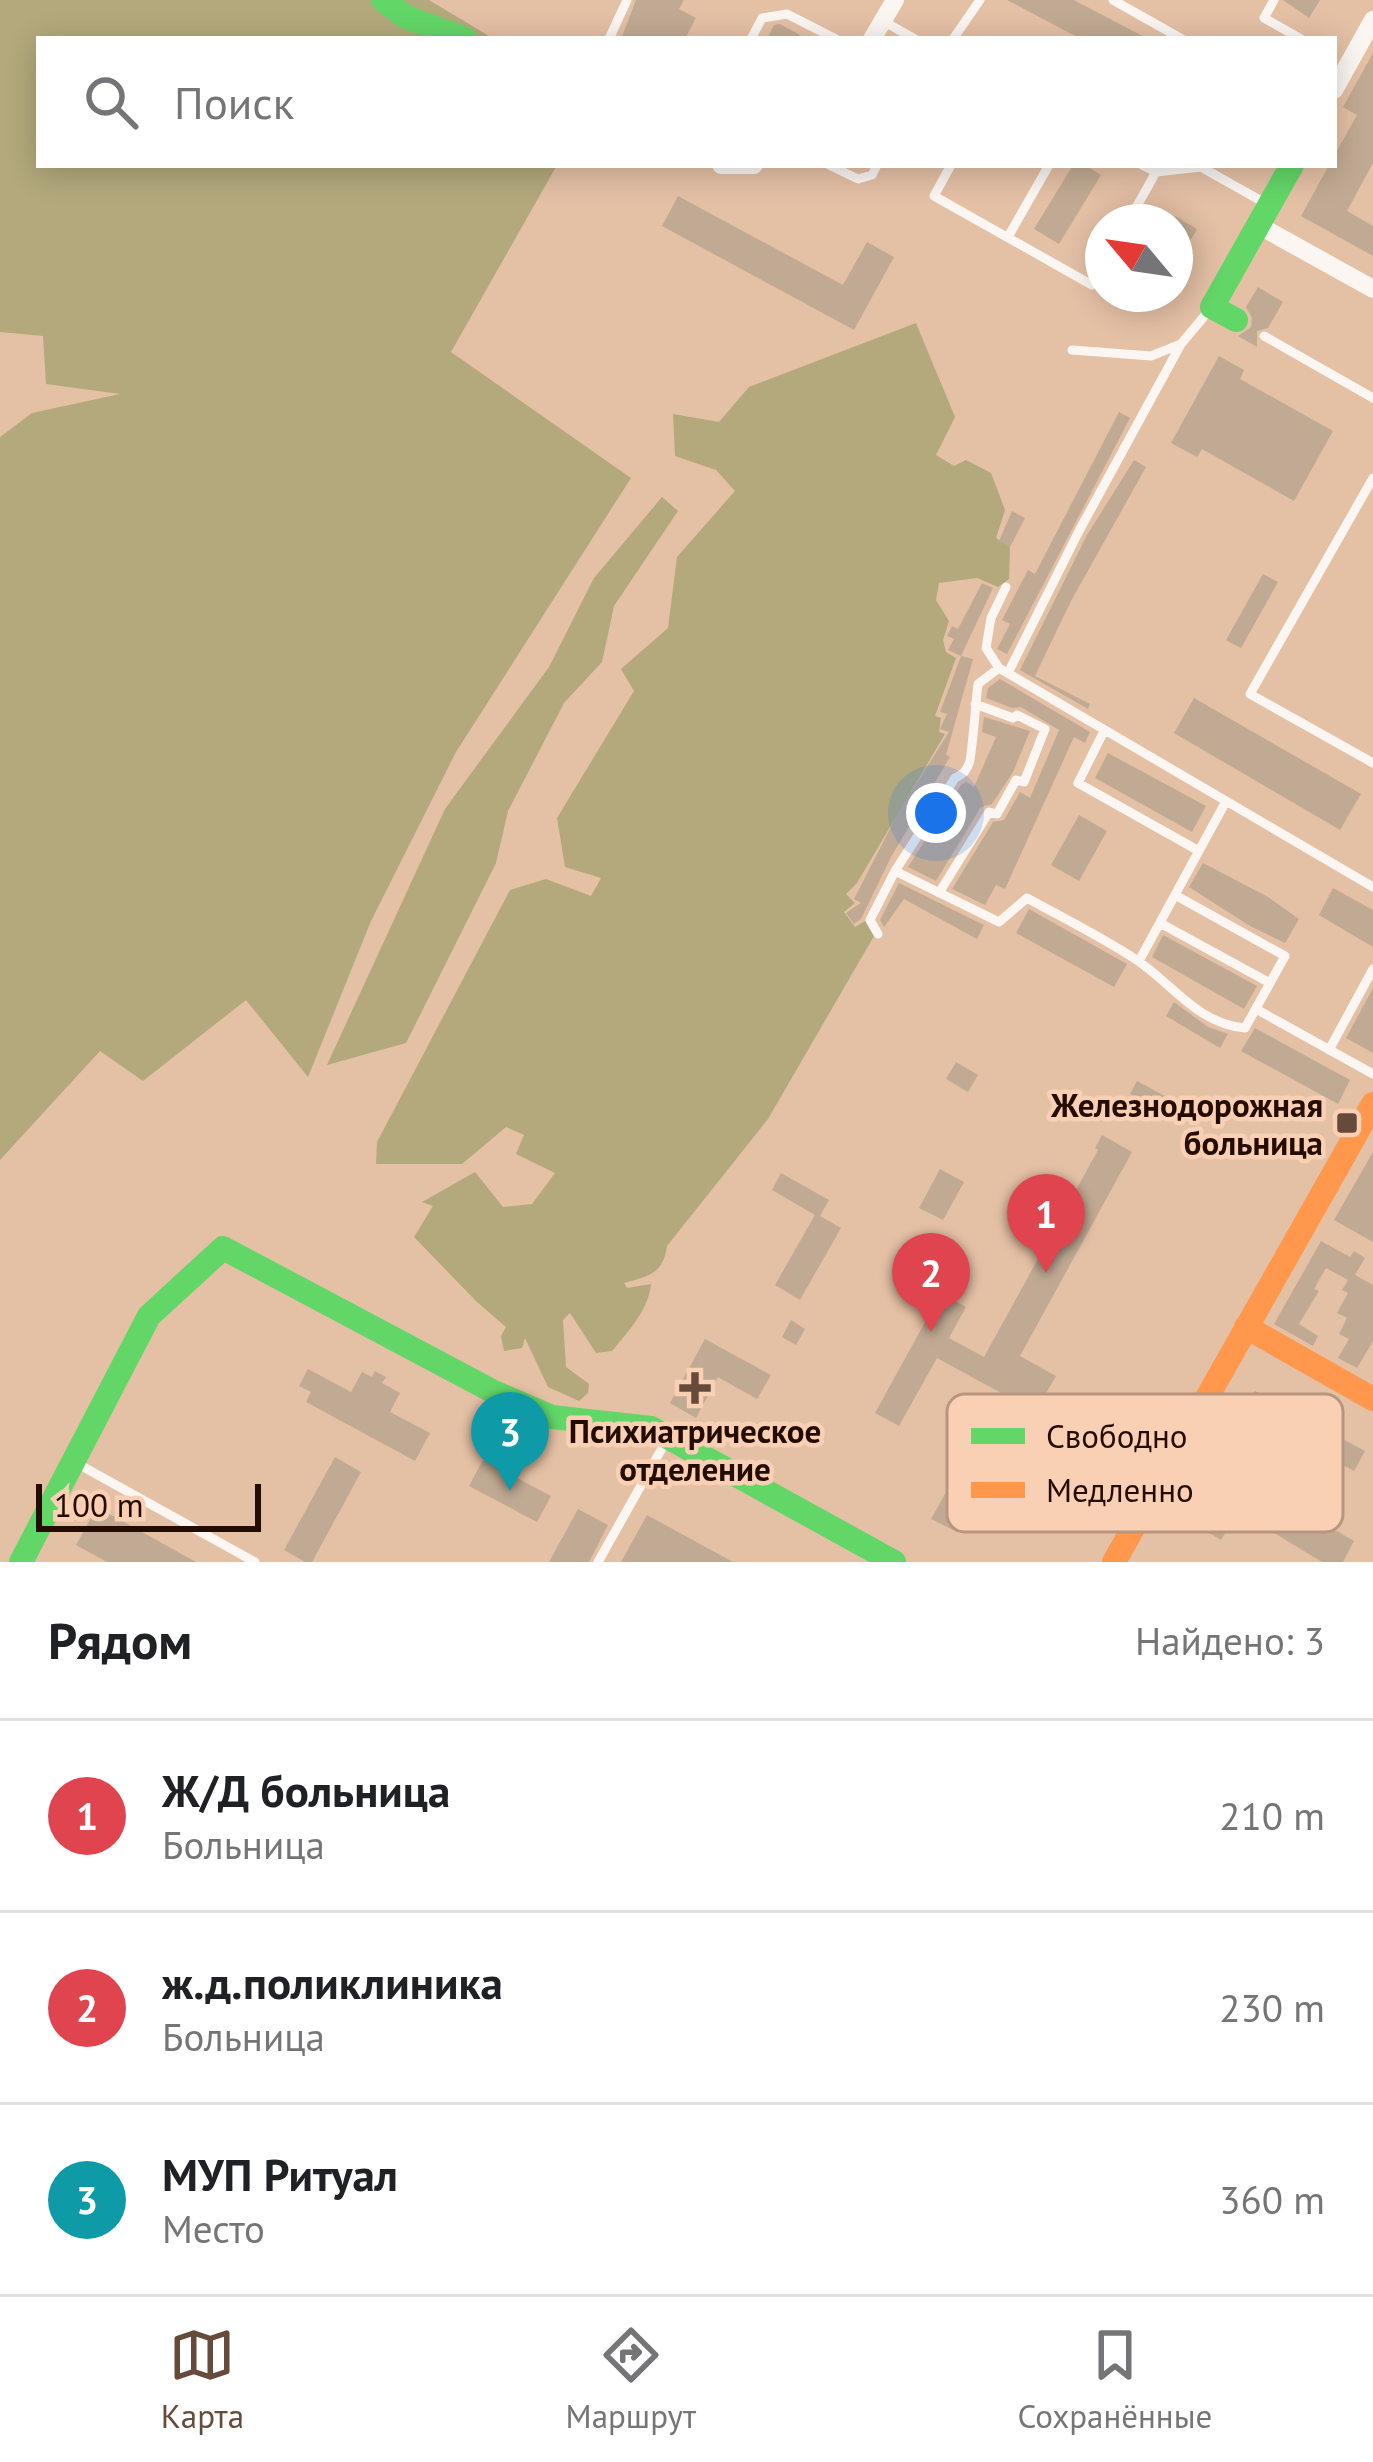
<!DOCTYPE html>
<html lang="ru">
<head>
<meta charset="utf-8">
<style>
	:root { --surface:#fff; --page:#f6f6f6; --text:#202124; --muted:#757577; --line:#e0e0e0; --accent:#674b3a }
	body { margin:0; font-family:"PT Sans",sans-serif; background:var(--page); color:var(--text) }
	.compass { position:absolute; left:1085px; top:204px; width:108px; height:108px; border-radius:50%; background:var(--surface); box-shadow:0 6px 30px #0003; rotate:299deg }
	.scale { position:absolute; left:36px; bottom:30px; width:225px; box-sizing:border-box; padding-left:12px; border:6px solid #240c00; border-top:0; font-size:33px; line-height:42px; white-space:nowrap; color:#240c00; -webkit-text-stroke:9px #f9d0b3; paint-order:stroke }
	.you { position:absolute; left:936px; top:813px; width:42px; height:42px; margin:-30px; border:9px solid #fff; border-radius:50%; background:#1a73e8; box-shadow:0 0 0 18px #1a73e833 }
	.badge { display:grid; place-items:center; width:78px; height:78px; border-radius:50%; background:var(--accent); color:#fff; font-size:39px; font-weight:700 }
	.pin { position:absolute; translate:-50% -99px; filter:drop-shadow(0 3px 6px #0008) }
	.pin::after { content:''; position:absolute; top:63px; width:42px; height:36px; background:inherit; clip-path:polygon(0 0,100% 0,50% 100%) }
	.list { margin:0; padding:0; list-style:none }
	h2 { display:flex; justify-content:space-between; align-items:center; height:156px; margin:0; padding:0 48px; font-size:51px }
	h2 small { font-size:39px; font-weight:400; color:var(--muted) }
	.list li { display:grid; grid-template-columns:78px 1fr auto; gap:36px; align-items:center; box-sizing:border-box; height:192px; padding:0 48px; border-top:3px solid var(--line) }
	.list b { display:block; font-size:45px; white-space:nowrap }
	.list p { margin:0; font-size:39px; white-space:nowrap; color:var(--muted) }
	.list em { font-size:39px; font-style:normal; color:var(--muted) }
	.icon { flex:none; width:66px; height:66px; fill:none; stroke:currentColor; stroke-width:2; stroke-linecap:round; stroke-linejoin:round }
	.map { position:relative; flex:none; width:1373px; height:1562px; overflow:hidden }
	.search { position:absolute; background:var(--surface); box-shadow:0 6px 30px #0003; left:36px; right:36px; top:36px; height:132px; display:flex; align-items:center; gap:30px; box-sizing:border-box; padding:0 42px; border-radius:0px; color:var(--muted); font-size:45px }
	.sheet { height:732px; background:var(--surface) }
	nav { display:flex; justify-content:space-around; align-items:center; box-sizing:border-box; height:168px; border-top:3px solid var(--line); background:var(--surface); font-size:33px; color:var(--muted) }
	nav a { display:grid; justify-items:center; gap:6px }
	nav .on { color:var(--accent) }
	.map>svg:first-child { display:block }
</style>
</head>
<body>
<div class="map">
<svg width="1373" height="1562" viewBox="0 0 1373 1562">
	<rect width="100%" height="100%" fill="#e4c0a5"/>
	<path fill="#b3a97c" d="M0,0H429L494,39H39V165H557L451,352L631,478L456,752L371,921L308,1077L246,1000L143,1081L100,1051L0,1160V437L32,413L120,394L46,384L43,336L0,332Z
		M916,323L955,417L936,455L954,466L966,460L991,473L1005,510L996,538L1010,547L1009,579L998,587L977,578L939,583L936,600L949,621L943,640L946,652L956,658L935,716L941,718L939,732L945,734L857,883L846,894L855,903L844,912L855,927L865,921L874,936L768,1119L667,1246C663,1274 649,1276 624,1283L627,1288L651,1284C649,1309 628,1332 612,1351L596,1353L570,1313L563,1320L566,1367L589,1384L588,1393L579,1401L548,1387L525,1338L522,1348L504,1351L501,1336L506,1327L477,1302L414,1237L433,1206L422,1202L475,1172L503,1207L532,1204L555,1173L516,1154L524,1135L506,1127L462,1164H376L377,1142L510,890L546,879L591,896L601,878L565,867L557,818L634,691L621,669L668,628L677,557L735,491L716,470L675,456L673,414L719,422L749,387Z
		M662,497L678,511L614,606L602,662L564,703L508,811L496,863L406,1043L327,1065L445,809L549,667L594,578Z"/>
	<path fill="#c1aa93" d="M636,0H684L679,9L696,18L685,39H621Z
		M1007,0H1074L1148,39H1081Z
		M1283,0H1320L1309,18Z
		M780,24L807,39H767L774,25Z
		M1373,53V163L1347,211L1373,226V256L1301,216L1329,165H1334V156L1357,115L1343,107Z
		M1073,165H1085L1101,175L1059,244L1034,229Z
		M678,196L843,285L867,242L894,257L854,330L662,226Z
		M1175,216L1197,229L1175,266Z
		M1258,287L1283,302L1268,328L1257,331V347L1238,336L1251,327L1252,318L1246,307Z
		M1219,356L1244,370L1240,379L1333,431L1294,501L1202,449L1197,457L1171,443Z
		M1119,412L1130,418L1007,654L997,649L1010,624L1002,620L1028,570L1035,574Z
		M1134,460L1146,467L1071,601L1035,676L1090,704L1088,709L1020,670L1087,535Z
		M1012,511L1025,518L1010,547L999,541Z
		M1263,574L1278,582L1241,648L1226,640Z
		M982,583L993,588L961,656L948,650L954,639L947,636L952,626L958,629Z
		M961,656L973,659L946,755L950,757L891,857L861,919L854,924L846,913L861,903L854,899L899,811L949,732L940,729L947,714L940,712Z
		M1000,679L1090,732L1085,743L1074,737L1005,889L996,885L985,905L952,889L993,822L1004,820L1020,792L1030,798L1059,730L1021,707L1012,708L986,698L988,688Z
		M1194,698L1361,794L1340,830L1174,733Z
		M984,717L1030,731L1013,772L992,804L981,807L936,881L908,867L961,785L966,782L974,787L996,737L982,732Z
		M1108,753L1206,806L1192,832L1095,778Z
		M1079,815L1107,831L1079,881L1051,865Z
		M1203,863L1268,897L1299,919L1285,943L1250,926L1189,887Z
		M899,883L984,925L977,939L904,899L884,927L880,920Z
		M1333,888L1373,910V947L1319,915Z
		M1029,909L1127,964L1114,987L1016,933Z
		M1163,935L1257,986L1244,1009L1152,957Z
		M1373,988V1053L1346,1038Z
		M1174,1002L1208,1027L1228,1034L1220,1048L1166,1016Z
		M1255,1028L1350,1080L1338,1104L1241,1051Z
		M956,1062L978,1075L968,1092L946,1079Z
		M1137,1081L1174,1101L1168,1114L1130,1094Z
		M1102,1135L1132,1152L1020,1356L1056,1376L1041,1402L1031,1397L957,1532L931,1519L1001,1393L937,1358L899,1426L875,1413L941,1293L966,1307L949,1338L984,1357L1098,1150L1095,1148Z
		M1373,1152V1242L1334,1220Z
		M940,1169L964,1182L943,1220L919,1208Z
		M781,1173L829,1200L820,1216L841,1228L800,1300L775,1285L815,1215L772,1190Z
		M1321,1241L1350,1257L1354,1251L1365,1258L1355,1275L1373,1285V1341L1357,1368L1338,1358L1349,1339L1339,1334L1347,1318L1337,1313L1348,1293L1342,1290L1348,1280L1326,1268L1314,1289L1319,1291L1299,1324L1318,1336L1313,1346L1274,1324Z
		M791,1320L805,1329L796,1345L782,1337Z
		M705,1339L771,1375L757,1399L718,1377L696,1418L670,1403Z
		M308,1369L351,1392L362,1372L372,1377L375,1371L386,1377L382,1383L400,1393L390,1412L430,1433L415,1461L306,1402L311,1392L299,1386Z
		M1255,1391L1365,1451L1354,1471L1244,1411Z
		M335,1457L361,1472L312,1562H305L284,1550Z
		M1209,1457L1354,1541L1343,1562H1322L1238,1511L1221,1540L1199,1527L1215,1499L1193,1487Z
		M483,1460L551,1496L537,1522L469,1486Z
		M97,1507L196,1562H107L76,1545Z
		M578,1509L608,1525L589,1562H549Z
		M647,1515L733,1562H621Z"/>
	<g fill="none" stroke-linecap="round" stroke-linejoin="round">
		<path stroke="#fbf6f2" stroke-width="9" d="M1113,0L1182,39
			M1274,0L1264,18L1301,39
			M883,21L915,39
			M609,39L627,0
			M751,39L762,18L787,14L836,39
			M953,39L980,0
			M829,165L858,179L872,175L877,165
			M951,165L934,196L1092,285L1103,265
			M1142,165L1156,172L1201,167L1265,203
			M1128,222L1156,172
			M1008,237L1049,165
			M1264,336L1373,398
			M1072,350L1151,356L1181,344
			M1373,478L1250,694L1373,763
			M999,668L986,648L991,618L1006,587
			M1008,673L1079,531L1181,344L1212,307
			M1104,731L1078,783L1199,851
			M939,893L989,812L997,814L1016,780L1024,782L1045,729L1017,715L1013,718L975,704
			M1175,895L1285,956L1270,983
			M1160,923L1270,983L1245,1028C1197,1024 1171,982 1135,959C1100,936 1063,918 1027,898L999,922L895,871L955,778C964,773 964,774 969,764C972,758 976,698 978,684L999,668L1373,887
			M878,934L870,920L895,871
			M1139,961L1225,803
			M1256,1009L1373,1074
			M1329,1050L1373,969
			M78,1464L255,1562
			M598,1562L666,1441"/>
		<path stroke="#fbf6f2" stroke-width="18" d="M872,39L895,0
			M1334,90L1373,20
			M721,165H754
			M1258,225L1373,289"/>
		<path stroke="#63d668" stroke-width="24" d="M383,0L406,17L465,39
			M1236,320L1212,307L1292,165
			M21,1562L149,1316L223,1248L494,1392L552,1417L651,1428L894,1562"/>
		<path stroke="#ff974d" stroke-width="24" d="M1246,1327L1373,1399
			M1114,1562L1373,1104"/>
	</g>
	<g fill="#674b3a" stroke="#f9d0b3" stroke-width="4.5">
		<rect x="1335" y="1111" width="24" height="24" rx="6"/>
		<path d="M689 1370h12v12h12v12h-12v12h-12v-12h-12v-12h12z"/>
	</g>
	<g text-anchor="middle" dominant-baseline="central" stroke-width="9" stroke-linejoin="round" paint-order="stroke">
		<g font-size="33" font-weight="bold" fill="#240c00" stroke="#f9d0b3" text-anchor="end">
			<text x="1323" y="1104">Железнодорожная<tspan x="1323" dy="38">больница</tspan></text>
			<text x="695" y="1430" text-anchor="middle">Психиатрическое<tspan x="695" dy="38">отделение</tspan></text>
		</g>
	</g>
	<rect x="947" y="1394" width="396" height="138" rx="18" fill="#f9d0b3" stroke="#b9957d" stroke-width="3"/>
	<rect x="971" y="1428" width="54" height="16" fill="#63d668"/>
	<rect x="971" y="1482" width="54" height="16" fill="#ff974d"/>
	<g font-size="33" fill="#240c00">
		<text x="1046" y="1448">Свободно</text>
		<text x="1046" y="1502">Медленно</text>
	</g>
</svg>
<svg class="compass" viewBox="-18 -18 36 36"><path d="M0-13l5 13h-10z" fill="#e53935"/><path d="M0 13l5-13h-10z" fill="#757577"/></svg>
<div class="scale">100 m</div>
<div class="you"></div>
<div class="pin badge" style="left:1046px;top:1273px;background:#e0444e">1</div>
<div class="pin badge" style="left:931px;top:1332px;background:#e0444e">2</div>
<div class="pin badge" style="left:510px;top:1491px;background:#0f9aa8">3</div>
<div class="search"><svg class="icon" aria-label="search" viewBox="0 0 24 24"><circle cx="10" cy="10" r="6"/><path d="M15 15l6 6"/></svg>Поиск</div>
</div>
<section class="sheet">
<h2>Рядом<small>Найдено: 3</small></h2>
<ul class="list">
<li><span class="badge" style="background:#e0444e">1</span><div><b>Ж/Д больница</b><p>Больница</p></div><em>210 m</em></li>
<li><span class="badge" style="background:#e0444e">2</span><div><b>ж.д.поликлиника</b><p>Больница</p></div><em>230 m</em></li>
<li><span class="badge" style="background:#0f9aa8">3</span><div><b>МУП Ритуал</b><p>Место</p></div><em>360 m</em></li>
</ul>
</section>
<nav>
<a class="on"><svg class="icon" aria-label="map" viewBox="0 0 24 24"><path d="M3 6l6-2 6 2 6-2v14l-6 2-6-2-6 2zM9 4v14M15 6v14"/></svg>Карта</a>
<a><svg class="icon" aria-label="directions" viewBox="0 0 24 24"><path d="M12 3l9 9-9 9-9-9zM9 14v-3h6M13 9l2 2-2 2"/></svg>Маршрут</a>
<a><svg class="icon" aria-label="saved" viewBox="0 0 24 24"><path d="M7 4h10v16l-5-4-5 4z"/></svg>Сохранённые</a>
</nav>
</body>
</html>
